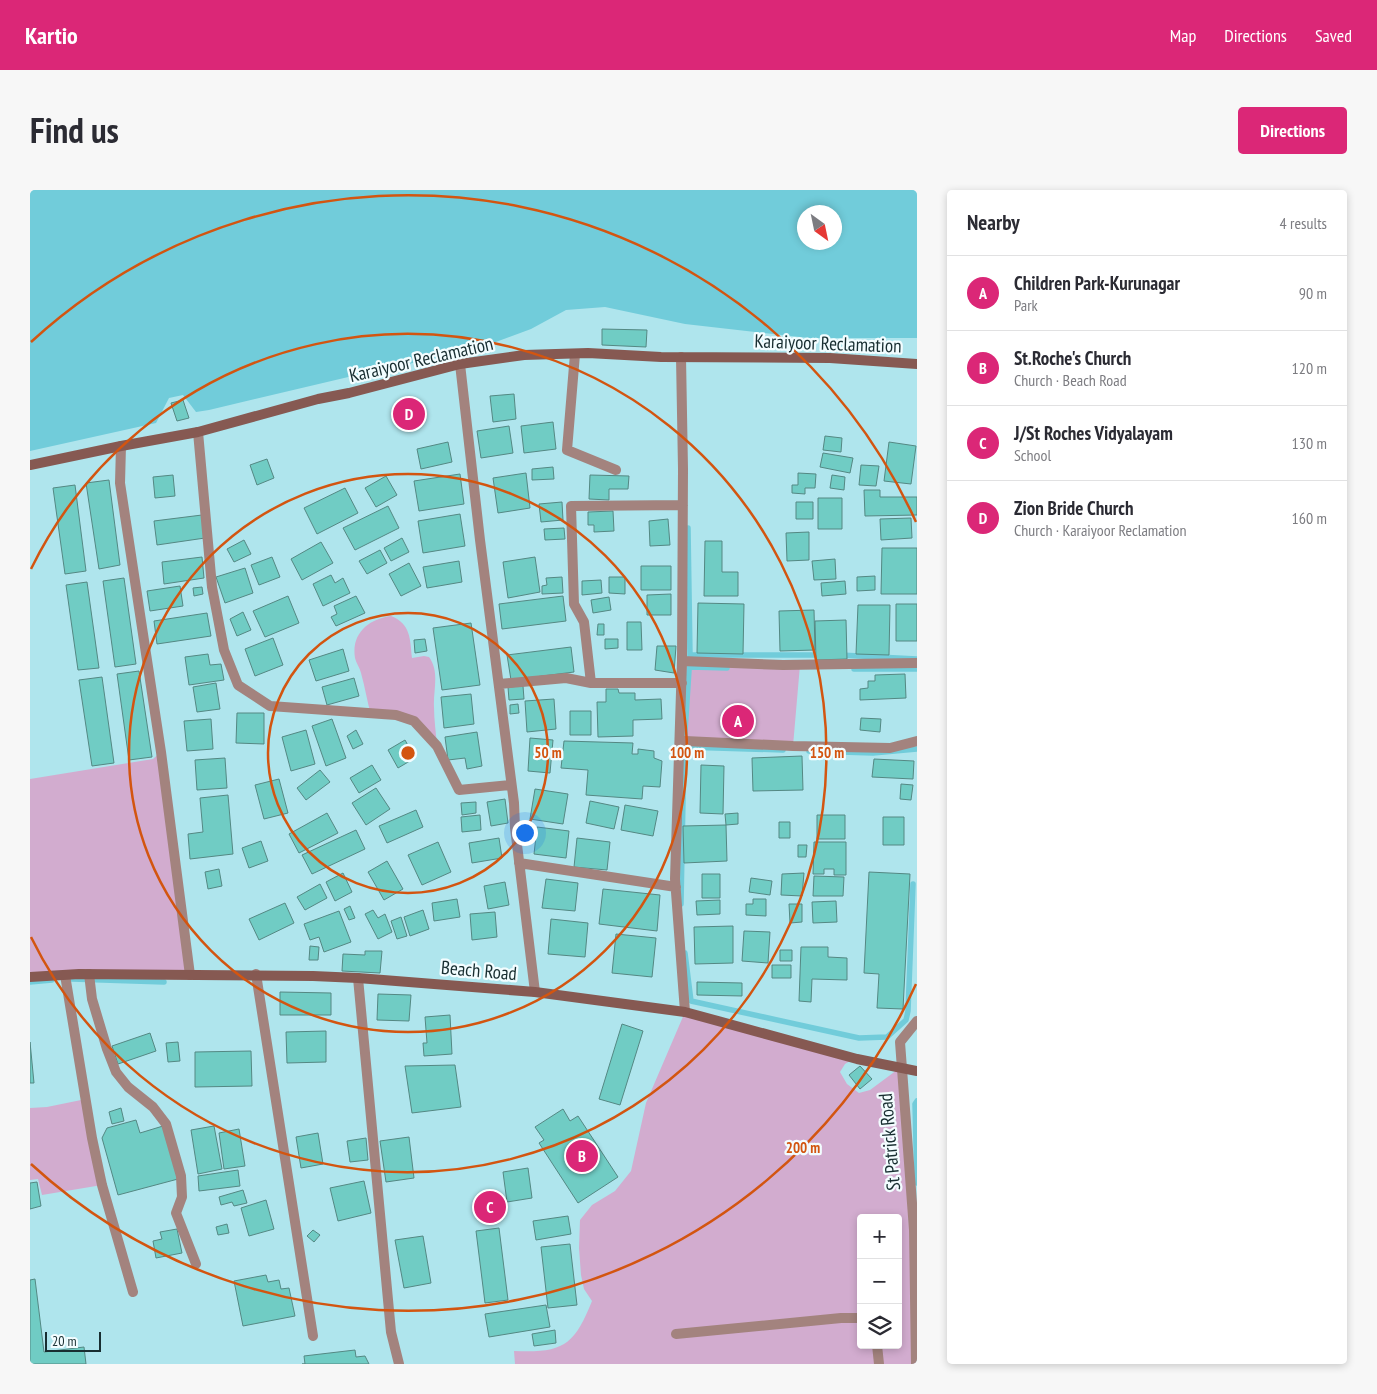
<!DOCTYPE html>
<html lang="en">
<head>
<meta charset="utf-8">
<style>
	:root { --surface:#fff; --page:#f7f7f7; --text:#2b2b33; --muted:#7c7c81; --line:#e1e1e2; --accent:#db2777 }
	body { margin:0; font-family:"PT Sans Narrow",sans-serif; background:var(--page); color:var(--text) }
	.controls { position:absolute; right:15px; bottom:15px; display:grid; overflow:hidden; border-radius:5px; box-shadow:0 2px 8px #0003 }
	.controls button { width:45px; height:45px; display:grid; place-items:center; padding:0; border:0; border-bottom:1px solid var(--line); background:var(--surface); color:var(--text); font:25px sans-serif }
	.compass { position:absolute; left:767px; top:15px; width:45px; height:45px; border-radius:50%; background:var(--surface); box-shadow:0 2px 8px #0003; rotate:147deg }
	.scale { position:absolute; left:15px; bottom:12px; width:56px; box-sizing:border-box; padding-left:5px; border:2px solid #182e31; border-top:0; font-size:14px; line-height:18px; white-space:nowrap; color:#182e31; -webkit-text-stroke:4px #f3fdff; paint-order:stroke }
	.you { position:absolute; left:494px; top:642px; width:18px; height:18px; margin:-12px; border:4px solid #fff; border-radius:50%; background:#1a73e8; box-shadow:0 0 0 8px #1a73e833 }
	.badge { display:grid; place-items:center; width:32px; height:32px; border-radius:50%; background:var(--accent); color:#fff; font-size:16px; font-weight:700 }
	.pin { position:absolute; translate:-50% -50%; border:2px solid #fff; box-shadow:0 1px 5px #0006 }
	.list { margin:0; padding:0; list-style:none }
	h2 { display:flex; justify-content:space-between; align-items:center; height:65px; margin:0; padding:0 20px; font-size:21px }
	h2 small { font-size:16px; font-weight:400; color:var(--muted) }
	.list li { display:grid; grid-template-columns:32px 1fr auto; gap:15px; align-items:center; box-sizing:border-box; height:75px; padding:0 20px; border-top:1px solid var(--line) }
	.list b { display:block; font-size:19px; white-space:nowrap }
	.list p { margin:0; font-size:16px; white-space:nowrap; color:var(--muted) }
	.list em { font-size:16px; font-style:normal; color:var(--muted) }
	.icon { flex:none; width:28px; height:28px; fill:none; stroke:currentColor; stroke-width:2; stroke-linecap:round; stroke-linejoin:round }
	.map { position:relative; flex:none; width:887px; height:1174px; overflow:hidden; border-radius:5px }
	header { display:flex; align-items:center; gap:30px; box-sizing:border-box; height:70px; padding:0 25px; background:var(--accent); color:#fff }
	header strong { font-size:24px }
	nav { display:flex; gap:28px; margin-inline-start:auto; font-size:18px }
	.intro { display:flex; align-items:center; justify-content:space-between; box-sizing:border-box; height:120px; padding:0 30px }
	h1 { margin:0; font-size:35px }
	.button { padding:12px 22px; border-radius:5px; background:var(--accent); color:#fff; font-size:18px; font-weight:700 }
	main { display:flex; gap:30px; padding:0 30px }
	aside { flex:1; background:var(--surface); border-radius:5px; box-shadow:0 2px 8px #0003 }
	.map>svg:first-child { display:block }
</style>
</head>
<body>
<header>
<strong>Kartio</strong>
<nav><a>Map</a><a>Directions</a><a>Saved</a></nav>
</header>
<div class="intro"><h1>Find us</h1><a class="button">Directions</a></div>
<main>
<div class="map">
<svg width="887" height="1174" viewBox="0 0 887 1174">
	<rect width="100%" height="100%" fill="#afe5ed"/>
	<path fill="#d2accf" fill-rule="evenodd" d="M361,426C381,434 380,449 382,468L394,466L399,467C410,482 403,500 404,517C404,530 406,543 407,556L384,531L341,525C337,511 335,497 331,483C330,478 326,473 325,468C321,443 339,429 361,426Z
		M652,471L770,475L763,556L655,551L652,493Z
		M131,562L160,785L0,787V589L123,569Z
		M655,822L825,868L815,874L810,882L817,894L829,903L840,900L871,877L886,1174H485L484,1161C533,1163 544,1156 562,1111L554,1099L551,1085L549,1058L550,1030L562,1015L585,1001L601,981L616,913ZM831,1028H868V1155H831Z
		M56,909L72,995L12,1005L8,989L0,990V918L17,917Z"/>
	<path fill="#71ccda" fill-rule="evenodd" d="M0,0H887V148H779L655,134L575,117L536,120L501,139L444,160L331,184L179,220L166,222L153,205L139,208L126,233L0,261ZM774,22H804V52H774Z"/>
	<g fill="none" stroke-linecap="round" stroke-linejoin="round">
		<path stroke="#71ccda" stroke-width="5.5" d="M660,465H793
			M810,465L887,469
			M660,477L697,478
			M824,479H887
			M654,557L753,560
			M779,561L843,563L887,559
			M651,714L654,557L660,465L658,338
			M655,763L661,811L829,848L857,847L876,830L878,821L883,694
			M42,789L134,792
			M0,792L22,790
			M887,911L885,914L887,993"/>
	</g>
	<path fill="#70ccc4" stroke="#548883" d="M572,139L617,140L616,157L572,155Z
		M484,204L486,229L463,232L460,206Z
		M153,210L159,228L147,231L141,213Z
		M523,232L526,259L494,263L491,236Z
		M479,236L483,263L451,268L447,241Z
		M795,246L812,248L811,262L793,260Z
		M418,252L422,272L391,279L387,259Z
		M859,252L886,256L881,294L854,291Z
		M793,263L823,268L820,283L790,277Z
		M237,269L244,288L227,295L220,275Z
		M831,275L849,276L846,296L829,295Z
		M523,277L524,289L502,290V279Z
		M496,283L500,318L468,323L463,288Z
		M768,283L786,284L785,298H775V304L762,303V295H768Z
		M430,284L434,314L389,321L384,291Z
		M143,285L145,306L125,308L123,287Z
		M560,285L599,286L598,299H579V310L559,309Z
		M802,285L815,287L814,300L800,298Z
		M356,286L367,305L346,317L335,298Z
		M79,290L90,375L69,379L56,293Z
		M45,295L56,381L35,384L23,298Z
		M315,298L328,323L287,344L274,318Z
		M834,300H850V307H887V325L835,326Z
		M788,308H812V339H788Z
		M532,312L533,330L511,332L509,314Z
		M766,312H783V329H766Z
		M358,316L369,338L325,360L313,338Z
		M583,321L584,341L564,342V335H558V322Z
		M430,324L435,356L393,363L388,331Z
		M172,325L175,348L127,355L124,331Z
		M881,328L882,348L851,350L850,329Z
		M638,329L640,355L620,356L619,331Z
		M534,338L535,349L515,350L514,339Z
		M779,342V370L757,371L756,343Z
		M372,348L379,362L361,371L354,358Z
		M214,350L221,364L204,372L197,359Z
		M675,351H692V382H708V406H674Z
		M291,352L303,373L272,390L261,369Z
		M852,358H887V404H851Z
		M350,360L357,373L337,384L329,371Z
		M172,367L174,388L134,394L132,372Z
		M242,367L250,387L229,395L221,375Z
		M505,367L510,402L478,408L473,372Z
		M805,369L806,389L784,390L782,371Z
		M429,371L432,392L397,398L393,377Z
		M379,373L391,396L371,406L359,384Z
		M611,376H641V400H611Z
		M215,378L223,403L195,413L186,387Z
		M301,385L305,393L313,388L320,403L293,416L283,394Z
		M845,386V400L827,401V387Z
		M532,387L533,403L512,404V396L517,395L516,388Z
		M579,387H595V404L579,403Z
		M94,388L106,474L85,477L73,391Z
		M571,390L572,403L552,405V391Z
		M815,391L816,404L792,406L791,393Z
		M57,392L69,478L48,480L36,395Z
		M150,396L153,416L120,421L117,401Z
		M172,397L173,404L164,406L163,398Z
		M641,404V425H617V405Z
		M258,406L269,433L235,447L223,421Z
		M326,406L335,423L306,436L301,427L307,424L304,416Z
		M533,406L536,431L472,439L469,414Z
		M579,407L581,420L563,423L561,410Z
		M668,413L714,414L713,464L667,463Z
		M866,414H887V451H866Z
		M828,415H860L859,465L826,464Z
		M784,420L785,460L750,461L749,421Z
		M213,422L221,440L207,446L200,429Z
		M177,423L181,446L127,454L124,431Z
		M816,430L817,469L786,470L785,431Z
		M597,432H611L612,460H597Z
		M441,433L450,495L412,500L403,438Z
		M568,434H574V445H567Z
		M243,448L253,475L225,486L215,459Z
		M395,449L397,461L385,463L384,450Z
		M575,449H588V458L575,459Z
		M627,456H646L644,483L625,480Z
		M541,457L544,482L481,490L477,465Z
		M313,459L319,481L286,491L279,470Z
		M178,464L180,475L191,474L194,490L159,495L155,467Z
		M109,481L122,567L99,570L87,484Z
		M875,484L876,508L830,510V499L838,498V491H845V485Z
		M72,487L84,573L62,576L49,490Z
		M324,488L329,506L297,515L292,497Z
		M186,493L190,519L167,522L163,497Z
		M493,496L494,509L479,510L478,497Z
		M576,499H588L589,503H605V510L631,509L632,529L603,530V546L568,547L567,512H576Z
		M441,504L444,534L414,538L411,507Z
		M524,509L526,539L497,542L495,511Z
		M488,514L489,523L480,524V515Z
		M540,521H561V545H540Z
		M207,523H234V554L206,553Z
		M831,528L851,529L850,542L830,540Z
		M181,529L183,559L157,561L154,531Z
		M302,529L316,568L296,576L282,536Z
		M276,540L285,574L261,581L252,547Z
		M326,540L333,554L323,559L317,546Z
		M447,542L452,576L437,579L435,568L418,570L415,547Z
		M500,548L523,550L520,583L498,581Z
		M375,550L385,568L368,578L358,560Z
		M534,551L603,553L602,564H608V559L624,561V568L632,571L630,597L613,596L612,609L556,605L558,580L531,578Z
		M772,566L773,600L723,601L722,568Z
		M195,568L197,598L167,600L165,570Z
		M844,569L884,571L883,589L842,587Z
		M342,575L351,590L329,603L320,588Z
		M671,575L694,576L693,624L670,623Z
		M290,580L300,592L276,610L267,598Z
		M249,589L258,623L234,629L225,595Z
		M871,594L883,595L881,610L870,609Z
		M346,598L360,619L336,635L322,613Z
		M505,599L538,604L533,634L500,629Z
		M198,605L203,664L160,669L158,644L173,642L170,608Z
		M475,609L478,633L461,636L457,612Z
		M560,611L589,617L584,639L556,633Z
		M446,612V623L432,625L431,613Z
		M595,615L628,621L623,646L591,640Z
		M386,620L393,637L357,653L349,636Z
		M297,623L308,643L269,663L259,644Z
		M708,623V634L696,635L695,624Z
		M450,625L451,640L432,642L431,627Z
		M787,625H815V649H787Z
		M853,627H874V655H853Z
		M749,632H760V648H749Z
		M696,635L697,671L654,673L653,636Z
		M507,637L539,641L536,668L504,664Z
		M326,640L335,659L282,684L272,665Z
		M469,648L472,668L442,673L439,653Z
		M547,648L580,652L577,680L544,677Z
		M231,651L238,671L219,678L212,658Z
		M408,652L421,682L392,695L378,665Z
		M784,652H816V685H804V679H794V684H783Z
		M768,655H777L776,667H768Z
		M357,671L373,699L354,710L338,682Z
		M189,679L192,696L178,699L175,682Z
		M839,682L880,684L873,819L847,818L849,784L834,783Z
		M313,683L322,702L305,711L296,692Z
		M774,683L772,706L751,705L752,684Z
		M672,684H690V708H672Z
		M784,686L814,687L813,706H783Z
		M721,688L742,691L740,705L719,702Z
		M516,689L548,693L545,721L512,718Z
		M475,692L479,715L458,719L454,696Z
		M290,694L297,708L275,720L267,707Z
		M573,699L630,705L627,741L569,734Z
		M427,709L430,727L404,731L402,713Z
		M723,709H736V726L716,725V714H723Z
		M690,710V724L667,725L666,711Z
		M806,711L807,732L783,733L782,712Z
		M255,713L264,733L229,750L219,729Z
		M759,714H772V732L760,733Z
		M320,716L325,728L319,730L314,719Z
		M343,720L348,728L355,724L362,742L348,749L335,724Z
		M393,720L399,739L380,746L374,727Z
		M309,721L321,752L294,762L289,747L280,750L274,734Z
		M465,722L467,747L442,750L440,724Z
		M371,727L377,746L367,749L361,731Z
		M521,729L558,733L555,767L518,764Z
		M703,736V773L665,774L664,737Z
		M714,741L740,742L738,773L712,771Z
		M586,744L626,748L622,787L582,783Z
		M280,756L289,757L288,770H279Z
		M771,757H798V767L817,768V790L782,789L781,812L769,811Z
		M750,760H762V771H750Z
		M335,761H352L350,783L312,781L313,764L335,765Z
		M742,775H761V788H742Z
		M667,792L712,793V806L667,805Z
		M250,802L301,803V825H250Z
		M348,804L381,805L379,831L347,830Z
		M420,825L422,864L394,866L393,853H397L395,827Z
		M592,834L613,841L590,915L569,909Z
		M296,841V872L257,873L256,842Z
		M120,843L126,861L88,874L82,856Z
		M0,852L4,893H0Z
		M148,852L150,871L138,872L136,853Z
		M221,861L222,896L165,897V862Z
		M425,875L431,917L382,923L375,876Z
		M830,876L842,889L830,899L819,885Z
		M91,918L94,931L82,934L79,922Z
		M533,919L540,931L548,926L588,987L548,1013L509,953L514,950L505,937Z
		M106,930L110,943L133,936L148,989L88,1005L72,948L77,938Z
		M184,936L192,979L168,984L161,940Z
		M209,939L215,976L194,979L189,943Z
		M288,943L293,974L271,978L266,947Z
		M379,947L384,988L356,992L350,951Z
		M336,948L338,970L320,972L317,951Z
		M498,978L502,1008L477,1012L473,982Z
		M208,980L210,996L169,1001L168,986Z
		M334,991L341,1023L308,1031L300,998Z
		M7,992L11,1016L0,1019V993Z
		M213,1000L217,1013L204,1016L202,1012L191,1015L189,1007Z
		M236,1010L244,1039L219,1046L211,1018Z
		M538,1026L541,1044L506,1050L503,1031Z
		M197,1034L199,1043L188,1045L186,1037Z
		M469,1038L478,1110L455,1113L446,1041Z
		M147,1039L152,1063L126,1068L123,1051L132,1049L130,1042Z
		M283,1040L290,1045L284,1052L277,1046Z
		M393,1046L401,1093L374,1098L365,1050Z
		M540,1054L547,1115L518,1118L511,1057Z
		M236,1085L238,1092L249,1090L251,1099L259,1098L265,1126L213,1136L204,1091Z
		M5,1089L14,1162L54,1157L56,1174H0V1090Z
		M516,1115L520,1137L459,1147L455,1124Z
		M525,1140L526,1153L504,1156L502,1144Z
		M325,1160L326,1167L335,1166L339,1174H272H275L274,1166Z"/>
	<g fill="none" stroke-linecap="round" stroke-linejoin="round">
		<path stroke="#a3837e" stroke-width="10" d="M59,784L62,809L77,859L86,882L98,897L123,917L136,934L151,986L152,1007L146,1023L166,1074
			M646,1144L811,1128H831
			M847,1155L849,1174"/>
		<path stroke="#a3837e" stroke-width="10" d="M545,164L537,260L586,280
			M651,167L653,279L652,471L645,689L655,822
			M430,174L450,350L484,613L485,638L505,802
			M168,242L182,397L194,460L208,495L240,516L366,525L384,531L407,556L429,600L481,595
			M91,256L90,293L131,562L160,785
			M652,471L753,475L887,473
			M561,493L554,432L544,414L541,316L653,315
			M469,494L536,488L561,493H652
			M651,553L655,551L763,556L860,558L887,551
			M489,673L646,697
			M226,784L283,1146
			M35,785L62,948L72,995L103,1102
			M328,788L361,1142L369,1174
			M886,1174L884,1040L870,852L887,831"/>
		<path stroke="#865952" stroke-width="10" d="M0,275L91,256L168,242L288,209L319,203L430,174L494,165L558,163L631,167L800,168L887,174
			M0,787L49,784L283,786L328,788L505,802L655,822L827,869L887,881"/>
	</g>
	<g fill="none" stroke="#d35510" stroke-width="2.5">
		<circle cx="378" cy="563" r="140"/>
		<circle cx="378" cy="563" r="279"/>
		<path d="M1 379A419 419 0 1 1 1 747"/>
		<path d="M886 794A558 558 0 0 1 1 974M1 152A558 558 0 0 1 886 332"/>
	</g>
	<g text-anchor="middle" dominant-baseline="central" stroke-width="4.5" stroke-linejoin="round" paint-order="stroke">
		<g font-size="19" fill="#182e31" stroke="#f3fdff">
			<text transform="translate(798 153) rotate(2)">Karaiyoor Reclamation</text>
			<text transform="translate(391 169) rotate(-13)">Karaiyoor Reclamation</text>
			<text transform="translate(449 780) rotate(5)">Beach Road</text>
			<text transform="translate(859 952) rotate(-95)">St Patrick Road</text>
		</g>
	</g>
	<circle cx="378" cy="563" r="8" fill="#d35510" stroke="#f3fdff" stroke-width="2.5"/>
	<g font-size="15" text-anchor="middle" font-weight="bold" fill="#d35510" stroke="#f3fdff" stroke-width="4.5" stroke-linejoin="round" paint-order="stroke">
		<text x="518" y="568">50 m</text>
		<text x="657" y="568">100 m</text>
		<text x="797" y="568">150 m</text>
		<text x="773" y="963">200 m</text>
	</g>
</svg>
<div class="controls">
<button>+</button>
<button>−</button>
<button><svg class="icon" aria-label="layers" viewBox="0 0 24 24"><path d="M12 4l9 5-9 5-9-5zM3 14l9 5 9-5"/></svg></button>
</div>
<svg class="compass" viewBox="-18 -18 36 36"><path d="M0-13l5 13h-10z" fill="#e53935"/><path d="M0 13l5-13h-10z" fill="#7c7c81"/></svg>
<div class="scale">20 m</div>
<div class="you"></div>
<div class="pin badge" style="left:708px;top:531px">A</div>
<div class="pin badge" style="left:552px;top:966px">B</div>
<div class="pin badge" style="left:460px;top:1017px">C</div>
<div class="pin badge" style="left:379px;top:224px">D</div>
</div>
<aside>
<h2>Nearby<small>4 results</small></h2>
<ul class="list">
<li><span class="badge">A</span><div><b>Children Park-Kurunagar</b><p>Park</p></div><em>90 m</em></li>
<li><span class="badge">B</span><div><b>St.Roche's Church</b><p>Church · Beach Road</p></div><em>120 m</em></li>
<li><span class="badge">C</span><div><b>J/St Roches Vidyalayam</b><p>School</p></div><em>130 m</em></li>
<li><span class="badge">D</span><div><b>Zion Bride Church</b><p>Church · Karaiyoor Reclamation</p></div><em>160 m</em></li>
</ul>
</aside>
</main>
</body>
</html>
